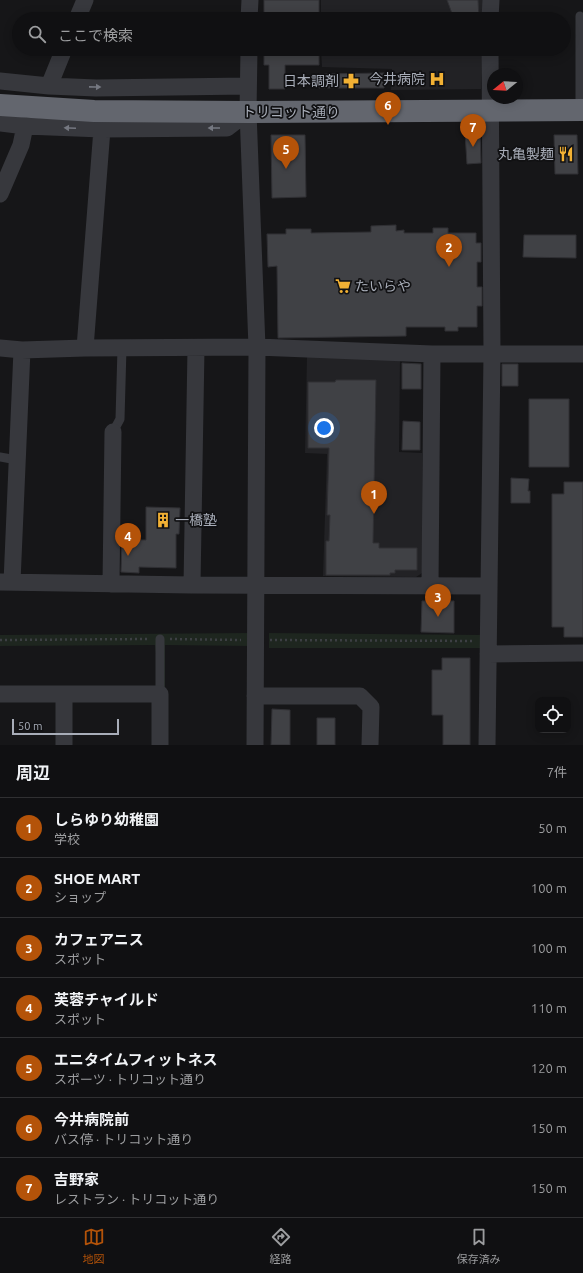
<!DOCTYPE html>
<html lang="ja">
<head>
<meta charset="utf-8">
<style>
	:root { --surface:#101012; --page:#1e1e20; --text:#f1f3f6; --muted:#9c9d9f; --line:#303032; --accent:#b45309 }
	body { margin:0; font-family:Ubuntu,"Noto Sans JP",sans-serif; background:var(--page); color:var(--text) }
	.controls { position:absolute; right:12px; bottom:12px; display:grid; overflow:hidden; border-radius:8px; box-shadow:0 2px 10px #0003 }
	.controls button { width:36px; height:36px; display:grid; place-items:center; padding:0; border:0; border-bottom:1px solid var(--line); background:var(--surface); color:var(--text); font:20px sans-serif }
	.compass { position:absolute; left:487px; top:68px; width:36px; height:36px; border-radius:50%; background:var(--surface); box-shadow:0 2px 10px #0003; rotate:252deg }
	.scale { position:absolute; left:12px; bottom:10px; width:107px; box-sizing:border-box; padding-left:4px; border:2px solid #a8adb8; border-top:0; font-size:11px; line-height:14px; white-space:nowrap; color:#a8adb8; -webkit-text-stroke:3px #111113; paint-order:stroke }
	.you { position:absolute; left:324px; top:428px; width:14px; height:14px; margin:-10px; border:3px solid #fff; border-radius:50%; background:#1a73e8; box-shadow:0 0 0 6px #1a73e833 }
	.badge { display:grid; place-items:center; width:26px; height:26px; border-radius:50%; background:var(--accent); color:#fff; font-size:13px; font-weight:700 }
	.pin { position:absolute; translate:-50% -33px; filter:drop-shadow(0 1px 2px #0008) }
	.pin::after { content:''; position:absolute; top:21px; width:14px; height:12px; background:inherit; clip-path:polygon(0 0,100% 0,50% 100%) }
	.list { margin:0; padding:0; list-style:none }
	h2 { display:flex; justify-content:space-between; align-items:center; height:52px; margin:0; padding:0 16px; font-size:17px }
	h2 small { font-size:13px; font-weight:400; color:var(--muted) }
	.list li { display:grid; grid-template-columns:26px 1fr auto; gap:12px; align-items:center; box-sizing:border-box; height:60px; padding:0 16px; border-top:1px solid var(--line) }
	.list b { display:block; font-size:15px; white-space:nowrap }
	.list p { margin:0; font-size:13px; white-space:nowrap; color:var(--muted) }
	.list em { font-size:13px; font-style:normal; color:var(--muted) }
	.icon { flex:none; width:22px; height:22px; fill:none; stroke:currentColor; stroke-width:2; stroke-linecap:round; stroke-linejoin:round }
	.map { position:relative; flex:none; width:583px; height:745px; overflow:hidden }
	.search { position:absolute; background:var(--surface); box-shadow:0 2px 10px #0003; left:12px; right:12px; top:12px; height:44px; display:flex; align-items:center; gap:10px; box-sizing:border-box; padding:0 14px; border-radius:22px; color:var(--muted); font-size:15px }
	.sheet { height:472px; background:var(--surface) }
	nav { display:flex; justify-content:space-around; align-items:center; box-sizing:border-box; height:56px; border-top:1px solid var(--line); background:var(--surface); font-size:11px; color:var(--muted) }
	nav a { display:grid; justify-items:center; gap:2px }
	nav .on { color:var(--accent) }
	.map>svg:first-child { display:block }
</style>
</head>
<body>
<div class="map">
<svg width="583" height="745" viewBox="0 0 583 745">
	<rect width="100%" height="100%" fill="#161618"/>
	<path fill="#222225" d="M321,0H483V19H321Z
		M321,49H482L481,89L391,90L392,69L322,67Z
		M307,356L400,358L399,452L422,453V573L416,577L323,576L327,454L305,453Z"/>
	<path fill="#1e261f" d="M249,633V646L165,645V688H160L155,645L0,646V635Z
		M269,633L483,635V648H269Z"/>
	<path fill="#404145" stroke="#303034" d="M264,0H319V19H264Z
		M447,0H478L479,19H454Z
		M264,49H319V65H285V89H269V65H264Z
		M384,73V88H319V74Z
		M480,131L481,163L467,164L465,132Z
		M271,135H305L306,197L272,198Z
		M554,135H577L578,174H555Z
		M396,225V231L404,230V233H433V228H448V233H476V243H481V262H477V287H482V306H477V327H458V331H445V327H406V336L278,338L277,266L268,267L267,234H286V229H311V233L371,232V226Z
		M524,235H576V258L523,257Z
		M402,363L421,364V389H402Z
		M502,364H518V386H502Z
		M336,380H376L373,543H379V548H417V570H395V573H390V575H326V541H329L330,515H327L329,448H308V382H335Z
		M529,399H569V467H529Z
		M403,421L420,422V450H402Z
		M511,478L529,479L528,491H530V503H511Z
		M564,482H583V637H564V627H552V494H564Z
		M146,507L180,508L179,534H176V568L139,567V573L121,572L122,540H146Z
		M422,601H454V633L421,632Z
		M442,658H470V745H443V715H432V670H442Z
		M272,709L290,710V745H271Z
		M317,718H335V745H317Z"/>
	<g fill="none" stroke-linecap="round" stroke-linejoin="round">
		<path stroke="#3d3f44" stroke-width="2.5" stroke-dasharray="2 3" stroke-linecap="butt" d="M170,639L241,640
			M0,640L149,639
			M270,640L473,641"/>
		<path stroke="#37383d" stroke-width="9" d="M580,16V110
			M113,432L120,419L122,348
			M0,457L17,460
			M160,639V694"/>
		<path stroke="#37383d" stroke-width="17" d="M77,19L85,0
			M249,19L250,0
			M490,19L491,0
			M249,49L248,112L257,347L255,745
			M0,81L49,86L96,88L248,86
			M49,86L64,49
			M0,123L25,126L102,129L227,128L248,112
			M0,194L21,145L25,126
			M0,348L22,350L85,348L257,347L432,354H583
			M85,348L102,129
			M0,582L192,585L489,586
			M12,582L22,350
			M111,584L113,432
			M192,585L196,348
			M430,585L432,354
			M488,654L583,653
			M0,694H160V745
			M255,696H360L371,707L370,745
			M64,745V694
			M487,745L492,354L490,49"/>
		<path stroke="#63666e" stroke-width="22" d="M0,105L94,111L248,112L583,110"/>
	</g>
	<defs><path id="oneway-solid" d="M-6-.8H1V-3.2L6.5 0L1 3.2V.8H-6Z"/></defs>
	<g fill="#757881">
		<use href="#oneway-solid" transform="translate(95 87) rotate(1)"/>
		<use href="#oneway-solid" transform="translate(70 128) rotate(-178)"/>
		<use href="#oneway-solid" transform="translate(214 128) rotate(-180)"/>
	</g>
	<defs>
		<symbol id="hospital-bare" viewBox="-9 -9 18 18"><path d="M-5-5h3v3.5h4V-5h3V5h-3V1.5h-4V5h-3Z" fill="#f2b134" stroke="#111113" stroke-width="2.5" paint-order="stroke"/></symbol>
		<symbol id="pharmacy-bare" viewBox="-9 -9 18 18"><path d="M-2-6h4v4h4v4h-4v4h-4v-4h-4v-4h4Z" fill="#f2b134" stroke="#111113" stroke-width="2.5" paint-order="stroke"/></symbol>
		<symbol id="restaurant-bare" viewBox="-9 -9 18 18"><path d="M-5-6h1v4h1v-4h1v4h1v-4h1v5L-1.5 .5V6h-2V.5L-5-1ZM5-6V6H3V1.5H1.5Q1.5-4 5-6Z" fill="#f2b134" stroke="#111113" stroke-width="2.5" paint-order="stroke"/></symbol>
		<symbol id="supermarket-bare" viewBox="-9 -9 18 18"><path d="M-6-5.5h2.5l.6 2H6L4.5 2H-2.5L-4.4-4H-6ZM-1.5 3.2a1.3 1.3 0 1 0 .1 0ZM3 3.2a1.3 1.3 0 1 0 .1 0Z" fill="#f2b134" stroke="#111113" stroke-width="2.5" paint-order="stroke"/></symbol>
		<symbol id="building-bare" viewBox="-9 -9 18 18"><path d="M-4-6H4V6H1V3H-1V6H-4ZM-2.5-4.3h1.7v1.8h-1.7ZM.8-4.3h1.7v1.8H.8ZM-2.5-1h1.7V.8h-1.7ZM.8-1h1.7V.8H.8Z" fill="#f2b134" stroke="#111113" stroke-width="2.5" paint-order="stroke"/></symbol>
	</defs>
	<g fill-rule="evenodd">
		<use href="#hospital-bare" x="426" y="68" width="22" height="22"/>
		<use href="#pharmacy-bare" x="340" y="70" width="22" height="22"/>
		<use href="#restaurant-bare" x="555" y="143" width="22" height="22"/>
		<use href="#supermarket-bare" x="332" y="275" width="22" height="22"/>
		<use href="#building-bare" x="152" y="509" width="22" height="22"/>
	</g>
	<g text-anchor="middle" dominant-baseline="central" stroke-width="3.5" stroke-linejoin="round" paint-order="stroke">
		<g font-size="14" fill="#a8adb8" stroke="#111113" text-anchor="end">
			<text x="425" y="79">今井病院</text>
			<text x="339" y="81">日本調剤</text>
			<text x="554" y="154">丸亀製麺</text>
			<text x="355" y="286" text-anchor="start">たいらや</text>
			<text x="175" y="520" text-anchor="start">一橋塾</text>
		</g>
		<g font-size="14" fill="#a8adb8" stroke="#111113">
			<text x="291" y="112">トリコット通り</text>
		</g>
	</g>
</svg>
<div class="controls">
<button><svg class="icon" aria-label="locate" viewBox="0 0 24 24"><circle cx="12" cy="12" r="6"/><path d="M12 2v4M12 18v4M2 12h4M18 12h4"/></svg></button>
</div>
<svg class="compass" viewBox="-18 -18 36 36"><path d="M0-13l5 13h-10z" fill="#e53935"/><path d="M0 13l5-13h-10z" fill="#9c9d9f"/></svg>
<div class="scale">50 m</div>
<div class="you"></div>
<div class="pin badge" style="left:374px;top:514px">1</div>
<div class="pin badge" style="left:449px;top:267px">2</div>
<div class="pin badge" style="left:438px;top:617px">3</div>
<div class="pin badge" style="left:128px;top:556px">4</div>
<div class="pin badge" style="left:286px;top:169px">5</div>
<div class="pin badge" style="left:388px;top:125px">6</div>
<div class="pin badge" style="left:473px;top:147px">7</div>
<div class="search"><svg class="icon" aria-label="search" viewBox="0 0 24 24"><circle cx="10" cy="10" r="6"/><path d="M15 15l6 6"/></svg>ここで検索</div>
</div>
<section class="sheet">
<h2>周辺<small>7件</small></h2>
<ul class="list">
<li><span class="badge">1</span><div><b>しらゆり幼稚園</b><p>学校</p></div><em>50 m</em></li>
<li><span class="badge">2</span><div><b>SHOE MART</b><p>ショップ</p></div><em>100 m</em></li>
<li><span class="badge">3</span><div><b>カフェアニス</b><p>スポット</p></div><em>100 m</em></li>
<li><span class="badge">4</span><div><b>芙蓉チャイルド</b><p>スポット</p></div><em>110 m</em></li>
<li><span class="badge">5</span><div><b>エニタイムフィットネス</b><p>スポーツ · トリコット通り</p></div><em>120 m</em></li>
<li><span class="badge">6</span><div><b>今井病院前</b><p>バス停 · トリコット通り</p></div><em>150 m</em></li>
<li><span class="badge">7</span><div><b>吉野家</b><p>レストラン · トリコット通り</p></div><em>150 m</em></li>
</ul>
</section>
<nav>
<a class="on"><svg class="icon" aria-label="map" viewBox="0 0 24 24"><path d="M3 6l6-2 6 2 6-2v14l-6 2-6-2-6 2zM9 4v14M15 6v14"/></svg>地図</a>
<a><svg class="icon" aria-label="directions" viewBox="0 0 24 24"><path d="M12 3l9 9-9 9-9-9zM9 14v-3h6M13 9l2 2-2 2"/></svg>経路</a>
<a><svg class="icon" aria-label="saved" viewBox="0 0 24 24"><path d="M7 4h10v16l-5-4-5 4z"/></svg>保存済み</a>
</nav>
</body>
</html>
